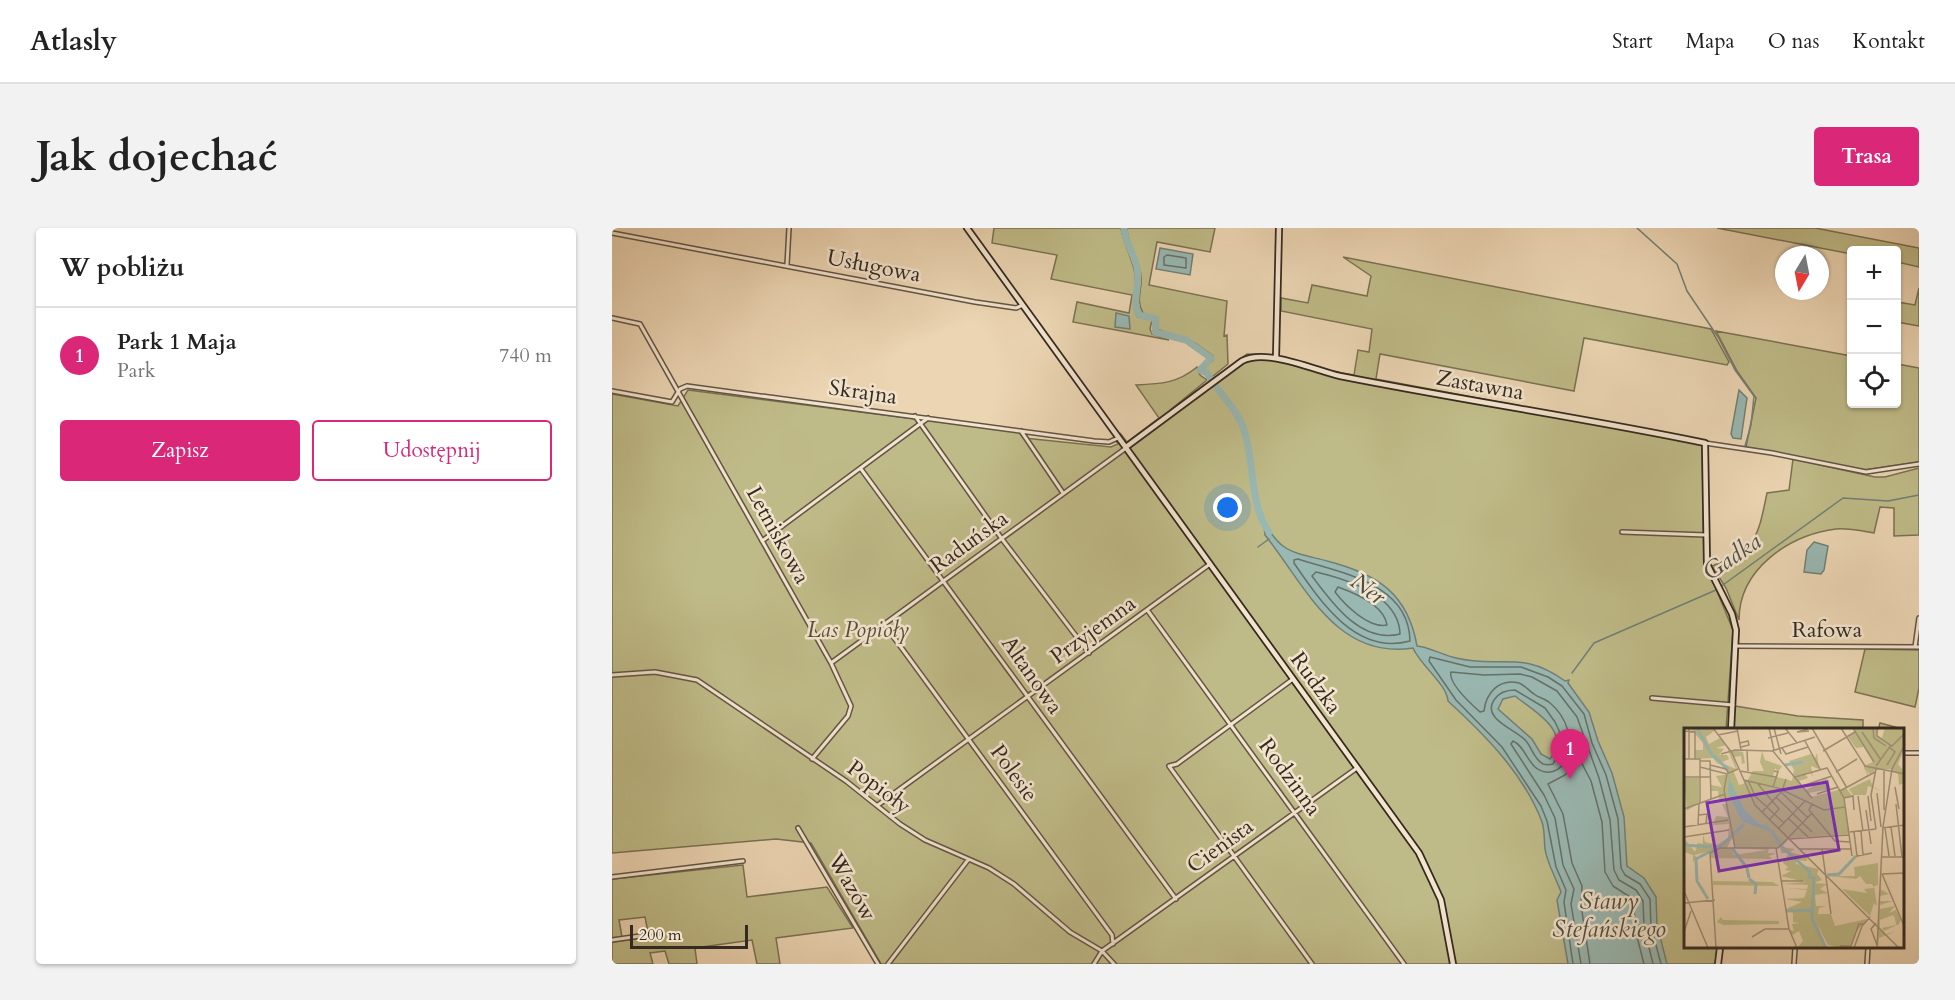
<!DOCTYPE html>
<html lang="pl">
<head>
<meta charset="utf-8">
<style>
	:root { --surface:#fff; --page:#f2f2f2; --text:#222; --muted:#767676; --line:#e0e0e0; --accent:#db2777 }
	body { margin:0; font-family:Cardo,serif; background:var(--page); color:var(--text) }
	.controls { position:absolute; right:18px; top:18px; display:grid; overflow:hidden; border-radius:6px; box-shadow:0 2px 4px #0004 }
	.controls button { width:54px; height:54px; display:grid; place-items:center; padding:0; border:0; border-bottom:2px solid var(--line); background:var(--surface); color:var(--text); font:30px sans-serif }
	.compass { position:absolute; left:1163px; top:18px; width:54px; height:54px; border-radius:50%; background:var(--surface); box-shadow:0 2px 4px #0004; rotate:190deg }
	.scale { position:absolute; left:18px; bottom:15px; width:118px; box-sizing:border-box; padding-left:6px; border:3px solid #342a20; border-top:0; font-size:16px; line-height:21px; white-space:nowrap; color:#342a20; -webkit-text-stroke:4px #f3e4ce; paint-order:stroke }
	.you { position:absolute; left:616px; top:280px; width:21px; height:21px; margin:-15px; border:4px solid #fff; border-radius:50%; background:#1a73e8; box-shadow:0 0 0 9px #1a73e833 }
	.badge { display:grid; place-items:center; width:39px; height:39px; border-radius:50%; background:var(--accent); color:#fff; font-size:20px; font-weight:700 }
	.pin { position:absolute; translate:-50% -50px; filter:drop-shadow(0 2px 3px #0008) }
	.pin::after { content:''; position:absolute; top:32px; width:21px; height:18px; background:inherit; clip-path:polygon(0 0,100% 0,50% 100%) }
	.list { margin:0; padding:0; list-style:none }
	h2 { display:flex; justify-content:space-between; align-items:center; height:78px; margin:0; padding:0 24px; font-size:26px }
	h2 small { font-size:20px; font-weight:400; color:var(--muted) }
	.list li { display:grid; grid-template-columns:39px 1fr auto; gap:18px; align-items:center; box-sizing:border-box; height:96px; padding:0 24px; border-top:2px solid var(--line) }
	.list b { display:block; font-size:22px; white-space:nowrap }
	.list p { margin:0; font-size:20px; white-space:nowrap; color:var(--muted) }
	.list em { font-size:20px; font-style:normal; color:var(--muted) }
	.actions { display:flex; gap:12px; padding:18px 24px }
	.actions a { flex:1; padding:14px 0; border:2px solid var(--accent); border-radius:6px; text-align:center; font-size:21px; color:var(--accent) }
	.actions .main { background:var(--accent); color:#fff }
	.icon { flex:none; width:33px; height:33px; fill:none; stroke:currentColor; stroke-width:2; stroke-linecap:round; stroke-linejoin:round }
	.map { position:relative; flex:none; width:1307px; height:736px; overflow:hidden; border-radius:6px }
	header { display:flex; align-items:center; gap:36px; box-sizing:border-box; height:84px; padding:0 30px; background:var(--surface); border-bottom:2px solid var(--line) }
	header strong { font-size:28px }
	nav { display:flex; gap:33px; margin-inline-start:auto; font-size:21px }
	.intro { display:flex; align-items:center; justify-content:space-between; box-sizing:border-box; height:144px; padding:0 36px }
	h1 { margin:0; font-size:42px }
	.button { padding:15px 27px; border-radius:6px; background:var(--accent); color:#fff; font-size:21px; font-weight:700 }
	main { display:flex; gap:36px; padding:0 36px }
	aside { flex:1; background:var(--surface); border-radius:6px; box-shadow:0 2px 4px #0004 }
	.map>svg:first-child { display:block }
</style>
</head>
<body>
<header>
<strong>Atlasly</strong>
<nav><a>Start</a><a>Mapa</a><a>O nas</a><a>Kontakt</a></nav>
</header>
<div class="intro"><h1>Jak dojechać</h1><a class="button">Trasa</a></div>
<main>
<aside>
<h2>W pobliżu<small></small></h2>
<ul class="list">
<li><span class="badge">1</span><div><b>Park 1 Maja</b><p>Park</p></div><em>740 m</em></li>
</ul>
<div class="actions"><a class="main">Zapisz</a><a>Udostępnij</a></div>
</aside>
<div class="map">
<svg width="1307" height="736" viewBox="0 0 1307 736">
	<rect width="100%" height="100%" fill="#ecd5b3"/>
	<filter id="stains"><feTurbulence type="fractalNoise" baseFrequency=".00333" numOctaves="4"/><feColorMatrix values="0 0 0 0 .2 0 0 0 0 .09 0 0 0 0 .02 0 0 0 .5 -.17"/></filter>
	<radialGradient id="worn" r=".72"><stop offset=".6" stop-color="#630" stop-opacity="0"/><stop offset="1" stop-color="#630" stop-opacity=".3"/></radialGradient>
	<path fill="#bfbb88" stroke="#7a7254" stroke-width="1.5" d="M382,0H509C512,16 518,26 522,41C527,60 517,68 525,89L540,92L538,101L540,106L557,112L461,94L465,74L517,85L520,67L439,51L445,27L380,15Z
		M515,0H603L598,24L545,14L537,57L615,73L612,108L615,107L616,136L600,149L592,140L601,132V128L583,115L545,101L546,90L531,85C523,72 531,60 529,47C526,30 515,17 515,0Z
		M1105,0H1203L1307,20V39L1285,34L1284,22H1240L1239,26Z
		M731,29L1099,101L1117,134L1115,137L972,110L962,163L768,126L764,151L1090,212L1092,332L1121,402L1114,502H1073V720H1106L1104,736H269L199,615L164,611L0,625V166L66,178L76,162L406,204L412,210L499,219L506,216L504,213L513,214L508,205L515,214L547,190L524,157C549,156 566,155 585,139L588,147L595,152L558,182L635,126L660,127L701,140L742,147L746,122L757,124L760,101L669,83V70L696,75L700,57L755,68L759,48Z
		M1307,60V98L1285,94V74L1303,77Z
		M1104,103L1239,128L1240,176H1284L1285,136L1307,140V234L1252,242L1134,219L1144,170L1125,143Z
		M1181,231L1263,249H1273L1307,240V307L1282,308V280L1268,279L1262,305C1250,303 1236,300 1224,301C1177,307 1127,341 1127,392L1114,360L1100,338C1145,322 1146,308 1155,265L1177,262Z
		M1253,421L1307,422V460L1303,479L1243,464Z
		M1123,478L1186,488L1251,492V500L1266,502L1268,495L1290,501L1289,502H1121Z
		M131,637L135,669L215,659L241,700L164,710L168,736H145L140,712L83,720L85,736H57L53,723L38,725L41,736H0V714L37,709L33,689L7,692L10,709L0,710V651Z"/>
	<path fill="#99b8b2" stroke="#717f78" stroke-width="1.5" fill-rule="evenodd" d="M548,20L581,26L578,47L544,41Z
		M504,85L517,88L518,101L503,99Z
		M1127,162L1135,170L1129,211L1121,210L1119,206Z
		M652,298C659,304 664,313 671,318C683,327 701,329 715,333C766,346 796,366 805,418C814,418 833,428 844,430C889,441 909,421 953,453L957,452L956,455L977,484L986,513L1000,545L1012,589L1015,638L1032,650L1044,669L1045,697L1055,736H956L945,672L949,664C944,650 935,635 933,621C932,614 933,603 930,594C912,546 873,507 836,473C835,456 808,437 801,420C724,432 693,357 653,307ZM903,468C920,482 961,503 938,531L929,526L920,511L886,481L891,471Z
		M1202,314L1216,318L1212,342L1209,346L1192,344L1195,322Z"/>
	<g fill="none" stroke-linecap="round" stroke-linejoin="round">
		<path stroke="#667169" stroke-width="1.5" d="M555,27L574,30V40L552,37V29Z
			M686,331C727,345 797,354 798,413C744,428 708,373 682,335V332Z
			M704,344C734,351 787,367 788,406C749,416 720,375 700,348Z
			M726,359C743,365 772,377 775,397C757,401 733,377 723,364Z
			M903,462L933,480L943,494L950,509V519L941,536C937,537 935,537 931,536C922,531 920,520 914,513C905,502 869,491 882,472C887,464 894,462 903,462Z
			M961,736L952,674L954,662L944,639L935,593L929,578L890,519L844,472L817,433L818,429L858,439H909L936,449L950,458L972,486L980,515L994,547L1006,591L1009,640L1013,647L1028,656L1038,671L1039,698L1049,736
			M969,736L959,676L962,661L951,637L943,590L932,567L899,516L901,513C915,519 916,542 934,544C942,545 948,541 953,534C965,516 954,488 938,475C934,471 927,470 922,466C917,463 913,457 907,455C887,450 874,465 872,483L868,484C859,476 836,455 839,444L872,447L908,446L920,449L945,463L965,489L987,550L998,592L1002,642L1007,652L1024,662L1031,673L1032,699L1041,736
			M978,736L969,677L970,658L960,635L951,586L936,556L953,547L967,530L979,553L990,594L993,644L1001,658L1018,669L1022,676L1023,701L1032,736"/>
		<path stroke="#717f78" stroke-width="1.5" d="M1025,0L1065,36L1075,63L1106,109L1123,142L1142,168L1139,197L1133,218
			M646,319L657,311
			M960,445L982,415L1104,362L1231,270L1276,273L1307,267"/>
		<path stroke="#99b8b2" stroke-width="7" d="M512,0C513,15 522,25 525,40C529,57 519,72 527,87L544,91L543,104L574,112L599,130L588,142L595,145C605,164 624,179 631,199C643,232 637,276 657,304"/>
		<defs>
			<path id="street" d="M0,5L363,74L404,80L411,77
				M175,37L177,0
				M0,90L28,96L219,435L239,478L236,488L200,531
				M0,163L60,174L68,161L75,158L482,213L497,214L506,210
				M303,188L390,311L477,425
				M409,203L451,265
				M1093,215L1160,225L1254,244L1307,236
				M249,241L564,671
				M1010,304L1094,307
				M150,313L316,190
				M536,383L792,736
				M272,396L500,707L501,716
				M1124,418L1307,419
				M1303,419L1307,390
				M219,435L514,220
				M0,447L43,444L85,452L234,553L288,596L313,612L377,640L402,656L458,704L490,723L502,736
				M681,451L565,536L557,538L700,736
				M1040,470L1121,477
				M1290,525H1307
				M266,577L598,336
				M186,600L266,736
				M0,649L131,633
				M0,712L35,707
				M276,736L356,632
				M482,736L490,723L745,540
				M1182,736L1183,720
				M1255,736L1256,720"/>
			<path id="secondary" d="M355,0L807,625L829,672L841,736
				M664,130L667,0
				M514,219L630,133C654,120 702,142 728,148C849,172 972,190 1093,215L1095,336L1120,386L1124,402L1119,502
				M1106,736L1108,720"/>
		</defs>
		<use href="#street" stroke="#625545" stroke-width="6"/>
		<use href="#secondary" stroke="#342a20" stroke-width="8"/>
		<use href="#street" stroke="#f3e4ce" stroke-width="3"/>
		<use href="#secondary" stroke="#f3e4ce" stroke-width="4.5"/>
	</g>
	<g text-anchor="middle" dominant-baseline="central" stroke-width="5" stroke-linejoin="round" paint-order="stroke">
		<g font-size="22" fill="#342a20" stroke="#f3e4ce">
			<text transform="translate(262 38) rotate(11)">Usługowa</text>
			<text transform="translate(868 157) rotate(10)">Zastawna</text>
			<text transform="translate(251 164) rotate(8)">Skrajna</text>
			<text transform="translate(166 307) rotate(61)">Letniskowa</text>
			<text transform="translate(357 314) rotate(-36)">Raduńska</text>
			<text transform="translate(481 402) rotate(-36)">Przyjemna</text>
			<text x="1215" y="402">Rafowa</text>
			<text transform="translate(420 447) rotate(55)">Altanowa</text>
			<text transform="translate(704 455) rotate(54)">Rudzka</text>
			<text transform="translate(402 545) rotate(54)">Polesie</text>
			<text transform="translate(678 549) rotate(54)">Rodzinna</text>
			<text transform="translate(267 559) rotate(37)">Popioły</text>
			<text transform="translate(608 618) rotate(-36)">Cienista</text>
			<text transform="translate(240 659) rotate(60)">Wazów</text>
		</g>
		<g font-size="22" font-style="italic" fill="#574e3a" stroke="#f3e4ce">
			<text x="246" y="402">Las Popioły</text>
		</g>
		<g font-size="24" font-style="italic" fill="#4d4e44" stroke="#f3e4ce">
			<text transform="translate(1120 329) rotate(-34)">Gadka</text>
			<text transform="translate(756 361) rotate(36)">Ner</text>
			<text x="997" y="673">Stawy<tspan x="997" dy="28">Stefańskiego</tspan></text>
		</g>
	</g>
	<g transform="translate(1072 500)">
		<rect width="220" height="220" fill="#ecd5b3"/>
		<path d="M6,0H34L22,9L25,16L36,10L46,22L59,24L61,35L58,36L57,28L50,29L53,41L49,42L55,57L62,55L69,43H80L76,34L78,23L81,32L98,38L94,44L91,40L89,48L108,53L110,42L105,33L127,26L131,30L133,25L135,41L127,38L129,49L126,44L121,46L124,50L115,53L121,62L128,59L127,55L136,57L134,53L139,56L138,52L142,50L147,61L124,65L127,69L162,60L168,68L160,70L165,106L106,110L98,119L111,121L106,124L123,129V133L112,132V136L135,141L133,146L138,152L130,155L143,156L136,161L144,165L131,167L132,178H142L135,180L134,186H147L151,198L183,191L172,204L167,217L157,220L144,217L133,196L143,220H113L119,213L115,203L108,207L105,202L110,203L108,196L115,195L109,194V185L102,181L118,174L100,171L120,170L123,162L102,160L123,161L124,157L98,156L121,154L97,148L107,143L101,142L104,139L99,135L105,125H97L96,119L85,120L84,125H92L85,128L88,131L26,130V123L10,127L14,130L9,134V127L0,124V110L11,124L14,115L19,116V106L21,114L33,117L44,110L45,96L29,97L32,88L44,89L38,76H42L41,70L35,72L34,63H27V57L38,59L32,48L47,46L38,39L40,36L52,41L42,17L32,20L40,21L35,27H43L45,31L34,36L29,30L11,31V22H19V15ZM49,108L52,120L83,122L50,127L47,120H43ZM170,0H195L193,7L198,10L201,0H220V22L214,36L220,43V55L215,57L214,46L206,41L191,42L186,46L181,41L184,45V48L180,40V37L199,39L182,37L189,34L180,19L172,20L164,9L171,4ZM0,50H15V74L3,83ZM186,51L189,59L198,63L184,58L182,67H169L165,61ZM194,135V157L190,158L193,178L190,175L186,188L158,161L183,165L180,161L190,160L188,156H182L176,148L172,151L145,148H171L170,139ZM29,153L89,154L95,158L29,157ZM196,161L205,166L196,168V173H209L196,177V181L211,178L205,185L212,182L217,192L215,196L200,203L198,200L212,197L211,190L209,187L196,192V200L202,206L211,204L195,210V220L194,207ZM37,189L39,192L95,193V196L39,197L33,194Z" fill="#bfbb88" fill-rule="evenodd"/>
		<path d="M41,37L45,43L46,52L61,83L75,96L82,97L90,105L58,93L44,65L45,46Z" fill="#99b8b2"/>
		<path fill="none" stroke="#99b8b2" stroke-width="3" d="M13,0L28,27L44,41M101,37L119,34M88,103L98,119L126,144L125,149L130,150L128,191L142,220M0,117L28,119M48,120L63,140L65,150M143,147L155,146L172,128M65,151L72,156L71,166M24,171L13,153L12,131L38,117L60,96M102,183L130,182"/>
		<path fill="none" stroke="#a29178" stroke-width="1.5" d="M29,0L48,25L71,77L215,220M53,0L57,22M85,0L90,22M90,0L97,26M101,0L113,15M128,0L163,60M157,0L181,38L221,46M169,0L190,34M189,0L190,10L202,18M193,0V8L208,18L221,5M124,1L113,4L125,3M0,3L11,4V31M178,4L197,32M34,7L54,3M84,10L104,5M121,13L136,41M56,15L64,13L65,17L57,19M98,20L102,26L124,19M63,22L64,43M88,22L128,70M139,23L171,4M37,26L51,22L88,23L131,9M0,31H16V75M5,31V0M16,33H26L27,71M26,37L42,41L45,46M203,37L211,24L205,19M192,38L207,17M16,39L43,46L54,41M56,43L92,49M200,43V82M152,44L173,31M43,46L40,62L51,120M0,49H26M111,49L143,40L160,70L168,128M60,52L94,60L140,82L161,79M64,52L71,68L100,95M73,55L95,81L86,91M118,58L148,48M89,59L94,44L90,43M211,59L215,81M156,63L191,44M97,64L124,90M193,65L197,99M133,66L154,59M174,68L179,103M184,68L187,93M92,69L128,104M160,70L169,68L170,82M128,76L125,82L151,113L166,114M212,76L218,129M0,81L41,66M182,82L187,116M78,84L98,63L102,51M15,87L23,86L22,96M104,90L124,109M14,97L15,76M0,99L44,92M207,99L211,128M95,100L121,73M198,100L221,97M201,100L205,128M192,101L187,67L192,41M177,103L179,127M166,104L192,101M170,104L173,128L188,125M0,109L45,102M104,110L128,85M105,111L165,107M92,120L105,201L113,220M116,121H167M138,121L147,186M198,129H221M198,146L221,200M198,146L221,145M97,153H119M0,163L24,220M0,175L31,172M192,195L187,201L193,217M0,204L7,183M68,209L81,201H105M156,218H167L175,196H179M32,220L26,125L36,120H94L104,110M170,220L178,198L186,189M193,220L199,99L208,41L221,16"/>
		<path fill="#7b2cbf" fill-opacity="0.15" stroke="#7b2cbf" stroke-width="3" d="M143,54L155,122L35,143L23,75Z"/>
		<rect width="220" height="220" fill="none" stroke="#342a20" stroke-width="3"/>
	</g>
	<rect width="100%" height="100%" filter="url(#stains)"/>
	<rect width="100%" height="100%" fill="url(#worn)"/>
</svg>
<div class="controls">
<button>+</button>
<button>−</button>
<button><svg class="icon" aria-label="locate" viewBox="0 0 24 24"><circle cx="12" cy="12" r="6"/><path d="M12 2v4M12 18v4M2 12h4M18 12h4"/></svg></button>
</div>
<svg class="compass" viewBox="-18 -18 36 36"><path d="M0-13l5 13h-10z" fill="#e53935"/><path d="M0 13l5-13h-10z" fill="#767676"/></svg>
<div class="scale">200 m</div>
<div class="you"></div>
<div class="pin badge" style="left:958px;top:551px">1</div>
</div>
</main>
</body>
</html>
